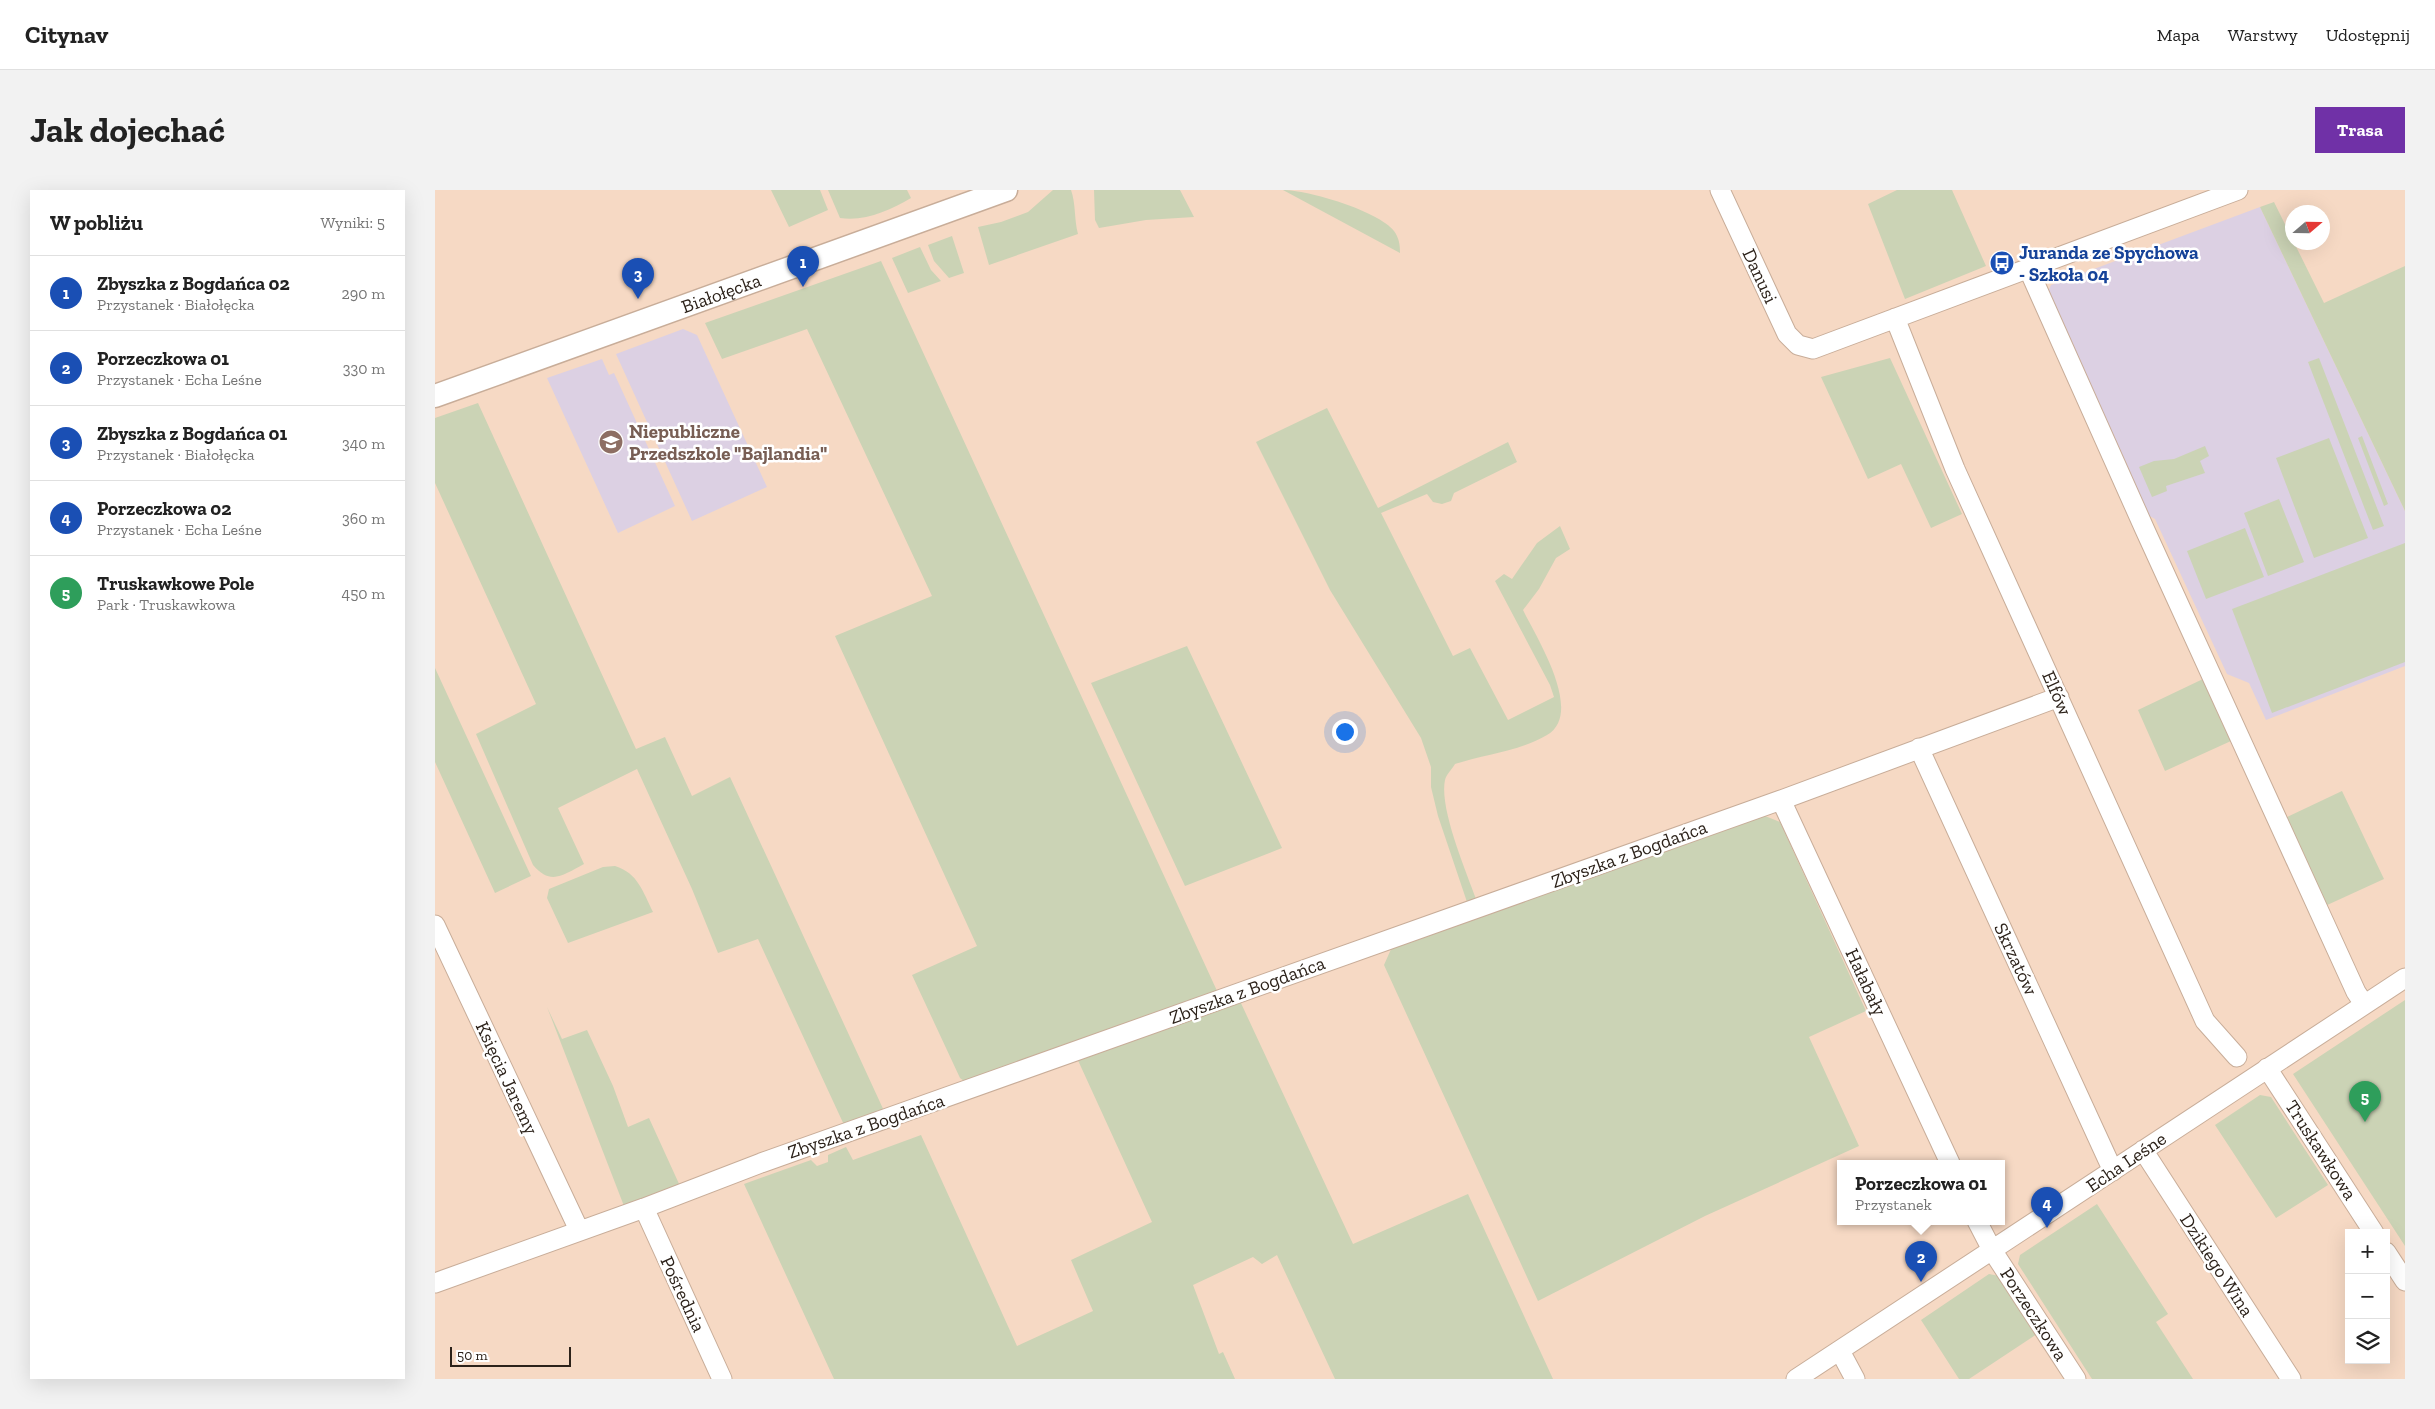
<!DOCTYPE html>
<html lang="pl">
<head>
<meta charset="utf-8">
<style>
	:root { --surface:#fff; --page:#f2f2f2; --text:#222; --muted:#767676; --line:#e0e0e0; --accent:#7031a7 }
	body { margin:0; font-family:"Zilla Slab",serif; background:var(--page); color:var(--text) }
	.controls { position:absolute; right:15px; bottom:15px; display:grid; overflow:hidden; border-radius:0px; box-shadow:0 5px 20px #0002 }
	.controls button { width:45px; height:45px; display:grid; place-items:center; padding:0; border:0; border-bottom:1px solid var(--line); background:var(--surface); color:var(--text); font:25px sans-serif }
	.compass { position:absolute; left:1850px; top:15px; width:45px; height:45px; border-radius:50%; background:var(--surface); box-shadow:0 5px 20px #0002; rotate:70deg }
	.scale { position:absolute; left:15px; bottom:12px; width:121px; box-sizing:border-box; padding-left:5px; border:2px solid #2c221a; border-top:0; font-size:14px; line-height:18px; white-space:nowrap; color:#2c221a; -webkit-text-stroke:4px #fff; paint-order:stroke }
	.you { position:absolute; left:909px; top:541px; width:18px; height:18px; margin:-12px; border:4px solid #fff; border-radius:50%; background:#1a73e8; box-shadow:0 0 0 8px #1a73e833 }
	.badge { display:grid; place-items:center; width:32px; height:32px; border-radius:50%; background:var(--accent); color:#fff; font-size:16px; font-weight:700 }
	.pin { position:absolute; translate:-50% -41px; filter:drop-shadow(0 1px 2px #0008) }
	.pin::after { content:''; position:absolute; top:26px; width:18px; height:15px; background:inherit; clip-path:polygon(0 0,100% 0,50% 100%) }
	.popup { position:absolute; left:1402px; top:970px; width:168px; height:65px; box-sizing:border-box; display:grid; place-content:center; border-radius:0px; background:var(--surface); filter:drop-shadow(0 1px 4px #0005); font-size:16px; white-space:nowrap; color:var(--muted) }
	.popup b { font-size:19px; color:var(--text) }
	.popup::after { content:''; position:absolute; left:50%; top:100%; margin-left:-10px; border:10px solid transparent; border-top-color:var(--surface) }
	.list { margin:0; padding:0; list-style:none }
	h2 { display:flex; justify-content:space-between; align-items:center; height:65px; margin:0; padding:0 20px; font-size:21px }
	h2 small { font-size:16px; font-weight:400; color:var(--muted) }
	.list li { display:grid; grid-template-columns:32px 1fr auto; gap:15px; align-items:center; box-sizing:border-box; height:75px; padding:0 20px; border-top:1px solid var(--line) }
	.list b { display:block; font-size:19px; white-space:nowrap }
	.list p { margin:0; font-size:16px; white-space:nowrap; color:var(--muted) }
	.list em { font-size:16px; font-style:normal; color:var(--muted) }
	.icon { flex:none; width:28px; height:28px; fill:none; stroke:currentColor; stroke-width:2; stroke-linecap:round; stroke-linejoin:round }
	.map { position:relative; flex:none; width:1970px; height:1189px; overflow:hidden; border-radius:0px }
	header { display:flex; align-items:center; gap:30px; box-sizing:border-box; height:70px; padding:0 25px; background:var(--surface); border-bottom:1px solid var(--line) }
	header strong { font-size:24px }
	nav { display:flex; gap:28px; margin-inline-start:auto; font-size:18px }
	.intro { display:flex; align-items:center; justify-content:space-between; box-sizing:border-box; height:120px; padding:0 30px }
	h1 { margin:0; font-size:35px }
	.button { padding:12px 22px; border-radius:0px; background:var(--accent); color:#fff; font-size:18px; font-weight:700 }
	main { display:flex; gap:30px; padding:0 30px }
	aside { flex:1; background:var(--surface); border-radius:0px; box-shadow:0 5px 20px #0002 }
	.map>svg:first-child { display:block }
</style>
</head>
<body>
<header>
<strong>Citynav</strong>
<nav><a>Mapa</a><a>Warstwy</a><a>Udostępnij</a></nav>
</header>
<div class="intro"><h1>Jak dojechać</h1><a class="button">Trasa</a></div>
<main>
<aside>
<h2>W pobliżu<small>Wyniki: 5</small></h2>
<ul class="list">
<li><span class="badge" style="background:#1a4fb4">1</span><div><b>Zbyszka z Bogdańca 02</b><p>Przystanek · Białołęcka</p></div><em>290 m</em></li>
<li><span class="badge" style="background:#1a4fb4">2</span><div><b>Porzeczkowa 01</b><p>Przystanek · Echa Leśne</p></div><em>330 m</em></li>
<li><span class="badge" style="background:#1a4fb4">3</span><div><b>Zbyszka z Bogdańca 01</b><p>Przystanek · Białołęcka</p></div><em>340 m</em></li>
<li><span class="badge" style="background:#1a4fb4">4</span><div><b>Porzeczkowa 02</b><p>Przystanek · Echa Leśne</p></div><em>360 m</em></li>
<li><span class="badge" style="background:#2e9e5b">5</span><div><b>Truskawkowe Pole</b><p>Park · Truskawkowa</p></div><em>450 m</em></li>
</ul>
</aside>
<div class="map">
<svg width="1970" height="1189" viewBox="0 0 1970 1189">
	<rect width="100%" height="100%" fill="#f6d9c4"/>
	<path fill="#dcd0e3" d="M1825,17L1970,321V476L1831,530L1814,493L1792,484L1720,329L1711,324L1612,104L1616,95Z
		M248,139L262,145L332,297L257,331L181,164Z
		M167,169L174,185L179,183L240,316L183,343L112,188Z"/>
	<path fill="#cbd3b5" d="M336,0H385L393,20L354,37Z
		M393,0H472L476,8C455,20 430,32 405,28Z
		M618,0H636C641,14 639,29 643,44L554,75L543,37L566,32L593,22Z
		M659,0H745L759,27L711,30L664,38L660,30Z
		M848,0C873,0 944,21 959,41C964,48 965,54 965,63Z
		M1462,0H1517L1551,76L1470,109L1433,14Z
		M1839,12L1889,113L1970,76V321L1825,17Z
		M517,46L529,83L514,88L499,71L493,55Z
		M485,57L496,80L506,91L473,103L457,68Z
		M446,71L783,803L529,891L525,888L477,785L542,756L400,446L497,406L372,139L287,169L270,133Z
		M1455,168L1527,324L1496,338L1466,274L1433,289L1386,187Z
		M1884,168L1949,336L1938,340L1873,172Z
		M43,213L201,559L230,547L257,606L295,587L450,923L410,937L323,749L283,763L257,699L202,579L123,618L149,674C128,685 116,696 98,675L41,544L101,514L0,293V228Z
		M892,218L943,318L1073,252L1082,272L1019,303L1016,311L1007,314L998,312L992,304L946,323L1018,466L1035,458L1073,530L1119,507L1115,495L1060,391L1069,384L1077,389L1102,353L1125,336L1135,359L1121,368L1104,399L1088,420C1101,447 1150,523 1112,545C1085,561 1050,564 1020,574C1017,579 1011,585 1010,590C1004,618 1031,681 1041,709L1032,712L1003,626L996,597V577L986,548L895,400L821,252Z
		M1927,246L1953,314L1949,316L1923,248Z
		M1894,248L1933,348L1879,368L1841,268Z
		M1770,256L1774,266L1765,271L1770,283L1731,296L1732,301L1717,307L1704,277L1719,271L1739,269Z
		M1844,309L1869,372L1833,386L1809,323Z
		M1810,338L1829,387L1771,409L1752,361Z
		M1970,353V472L1837,523L1797,419Z
		M752,456L847,658L750,696L656,493Z
		M0,478L96,686L60,703L0,572Z
		M1768,489L1796,551L1730,581L1703,520Z
		M1907,601L1949,689L1890,716L1850,628Z
		M1330,626L1345,632L1431,821L1374,847L1424,956L1270,1026L1103,1111L949,775L957,757Z
		M180,676C203,683 208,702 218,722L133,753L112,708L114,699L168,677Z
		M1970,810V1056L1858,884Z
		M805,811L918,1054L1033,1004L1118,1189H900L842,1065L827,1074L818,1067L758,1095L784,1164L788,1162L800,1189H399L309,994L376,970L382,976L393,972V965L411,957L418,970L486,945L582,1156L658,1121L636,1070L717,1032L641,866Z
		M112,817L127,849L152,840L178,896L193,937L214,928L245,996L189,1016Z
		M1825,905L1836,907L1893,995L1841,1028L1780,935Z
		M1662,1014L1733,1124L1721,1132L1758,1189H1657L1583,1074L1585,1065Z
		M1554,1084L1564,1086L1602,1144L1534,1189H1524L1486,1130Z"/>
	<g fill="none" stroke-linecap="round" stroke-linejoin="round">
		<defs>
			<path id="minor" d="M1285,0L1352,144L1363,155L1378,159L1803,0
				M1593,78L1710,340L1921,802L1929,814
				M1460,128L1520,279L1770,831L1802,867
				M1484,558L1678,981
				M1346,610L1515,973
				M0,735L144,1040
				M1832,878L1939,1043
				M1708,960L1856,1189
				M209,1018L287,1189
				M1542,1031L1557,1060L1641,1189
				M1951,1062L1970,1091
				M0,1093L209,1018L326,973L1346,610L1624,507
				M1405,1161L1420,1189
				M1361,1189L1970,788"/>
			<g id="tertiary">
				<path id="s1" d="M0,206L571,0"/>
			</g>
		</defs>
		<use href="#minor" stroke="#c8ad99" stroke-width="21"/>
		<use href="#tertiary" stroke="#c8ad99" stroke-width="25"/>
		<use href="#minor" stroke="#fff" stroke-width="19"/>
		<use href="#tertiary" stroke="#fff" stroke-width="22"/>
	</g>
	<defs>
		<symbol id="bus-disc" viewBox="-11 -11 22 22"><circle r="9.5" fill="#1a4fb4" stroke="#fff"/><path d="M-5-6H5V4H4V6H2V4H-2V6H-4V4H-5ZM-3.5-4V0h7V-4ZM-3.5 1.2v1.5H-2V1.2ZM2 1.2v1.5H3.5V1.2Z" fill="#fff"/></symbol>
		<symbol id="school-disc" viewBox="-11 -11 22 22"><circle r="9.5" fill="#8d6e63" stroke="#fff"/><path d="M0-5L7-2L0 1L-7-2ZM-4 1L0 2.5L4 1V4Q0 6-4 4Z" fill="#fff"/></symbol>
	</defs>
	<g fill-rule="evenodd">
		<use href="#bus-disc" x="1553" y="59" width="28" height="28"/>
		<use href="#school-disc" x="162" y="238" width="28" height="28"/>
	</g>
	<g text-anchor="middle" dominant-baseline="central" stroke-width="5" stroke-linejoin="round" paint-order="stroke">
		<g font-size="19" font-weight="bold" fill="#164399" stroke="#fff" text-anchor="start">
			<text x="1584" y="62">Juranda ze Spychowa<tspan x="1584" dy="22">- Szkoła 04</tspan></text>
		</g>
		<g font-size="19" fill="#2c221a" stroke="#fff">
			<text transform="translate(1325 86) rotate(65)">Danusi</text>
			<text stroke="none"><textPath href="#s1" startOffset="304">Białołęcka</textPath></text>
			<text transform="translate(1622 503) rotate(66)">Elfów</text>
			<text transform="translate(1194 664) rotate(-20)">Zbyszka z Bogdańca</text>
			<text transform="translate(1581 769) rotate(65)">Skrzatów</text>
			<text transform="translate(1431 792) rotate(65)">Hałabały</text>
			<text transform="translate(812 800) rotate(-20)">Zbyszka z Bogdańca</text>
			<text transform="translate(72 888) rotate(65)">Księcia Jaremy</text>
			<text transform="translate(431 936) rotate(-19)">Zbyszka z Bogdańca</text>
			<text transform="translate(1886 960) rotate(57)">Truskawkowa</text>
			<text transform="translate(1691 972) rotate(-34)">Echa Leśne</text>
			<text transform="translate(1782 1075) rotate(57)">Dzikiego Wina</text>
			<text transform="translate(248 1104) rotate(65)">Pośrednia</text>
			<text transform="translate(1599 1124) rotate(57)">Porzeczkowa</text>
		</g>
		<g font-size="19" font-weight="bold" fill="#785e54" stroke="#fff" text-anchor="start">
			<text x="194" y="241">Niepubliczne<tspan x="194" dy="22">Przedszkole "Bajlandia"</tspan></text>
		</g>
	</g>
</svg>
<div class="controls">
<button>+</button>
<button>−</button>
<button><svg class="icon" aria-label="layers" viewBox="0 0 24 24"><path d="M12 4l9 5-9 5-9-5zM3 14l9 5 9-5"/></svg></button>
</div>
<svg class="compass" viewBox="-18 -18 36 36"><path d="M0-13l5 13h-10z" fill="#e53935"/><path d="M0 13l5-13h-10z" fill="#767676"/></svg>
<div class="scale">50 m</div>
<div class="you"></div>
<div class="pin badge" style="left:368px;top:97px;background:#1a4fb4">1</div>
<div class="pin badge" style="left:1486px;top:1092px;background:#1a4fb4">2</div>
<div class="popup"><b>Porzeczkowa 01</b>Przystanek</div>
<div class="pin badge" style="left:203px;top:109px;background:#1a4fb4">3</div>
<div class="pin badge" style="left:1612px;top:1038px;background:#1a4fb4">4</div>
<div class="pin badge" style="left:1930px;top:932px;background:#2e9e5b">5</div>
</div>
</main>
</body>
</html>
